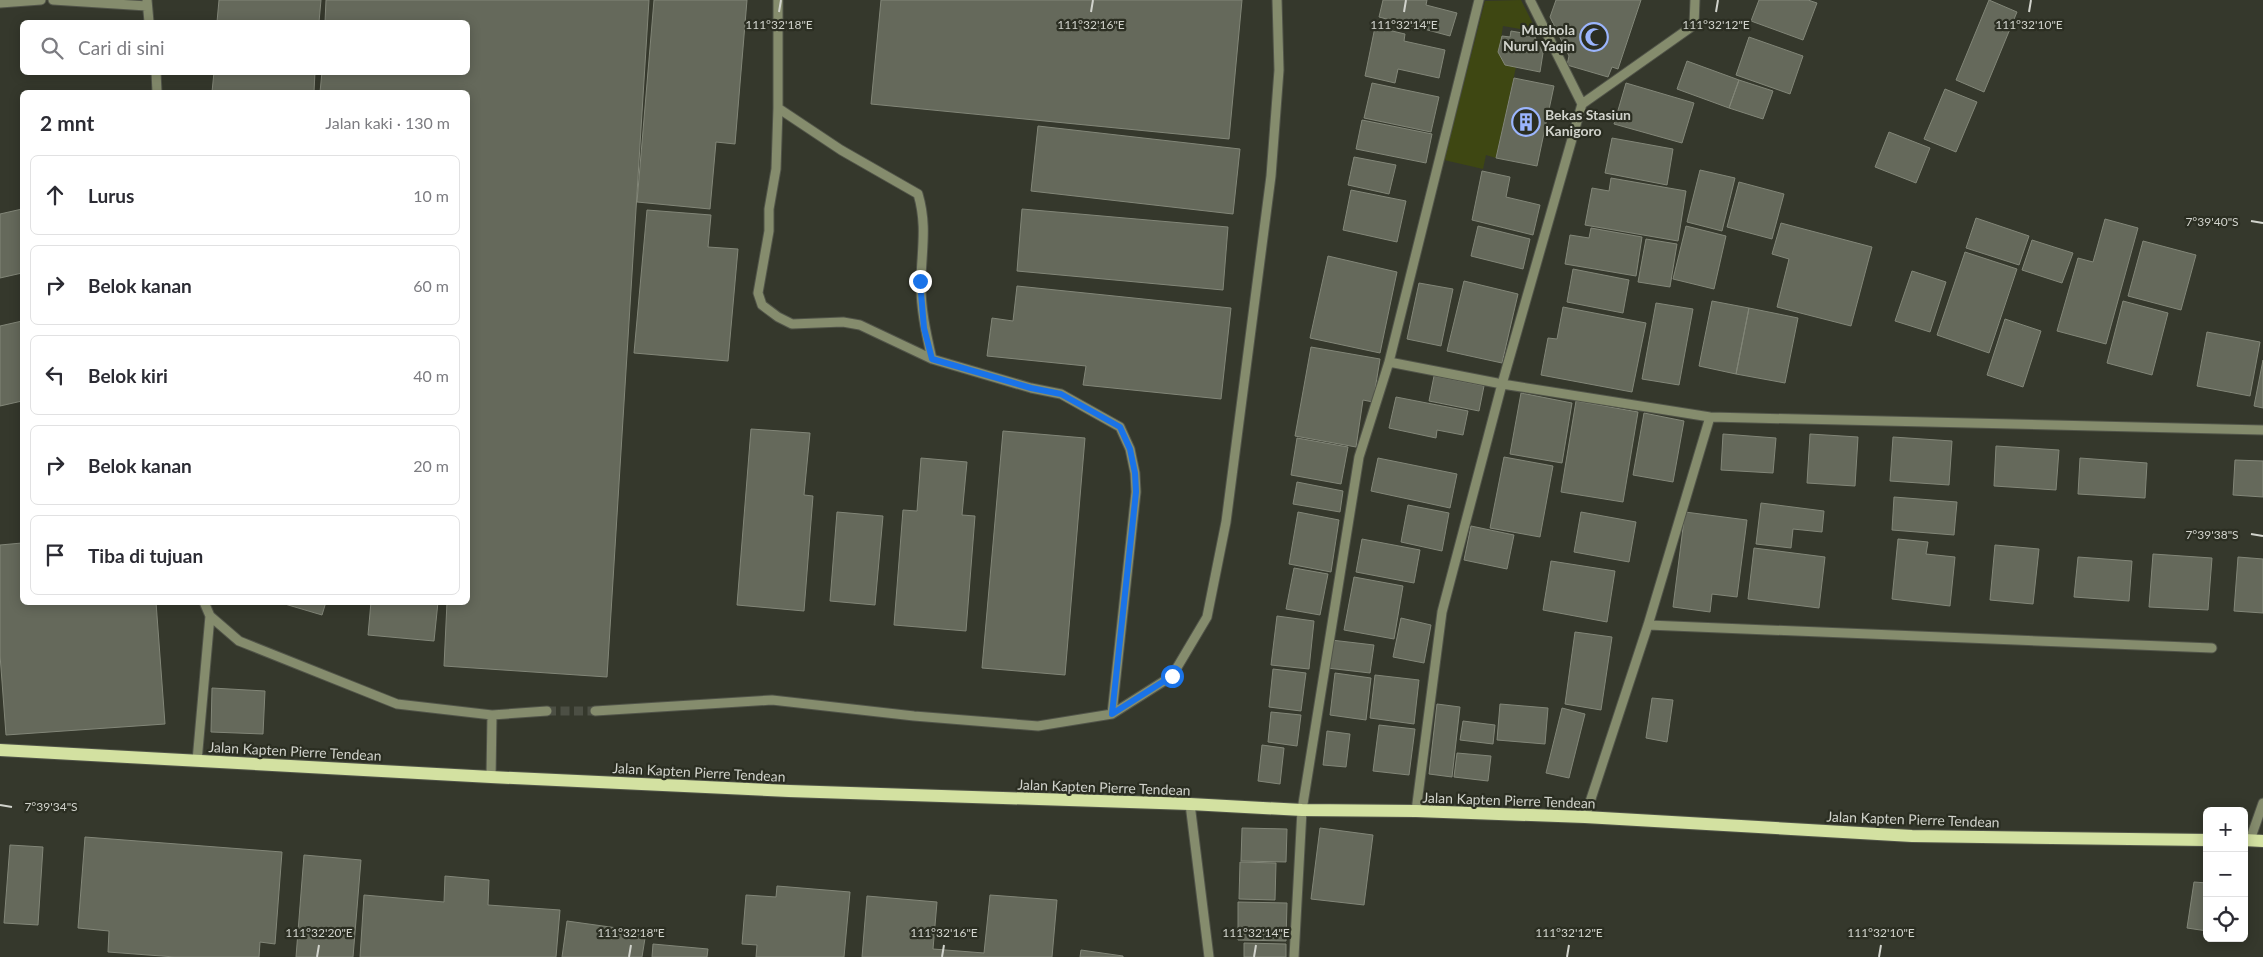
<!DOCTYPE html>
<html lang="id">
<head>
<meta charset="utf-8">
<style>
	:root { --surface:#fff; --page:#f2f2f3; --text:#2b2b33; --muted:#7c7c81; --line:#e1e1e2 }
	body { margin:0; font-family:Lato,sans-serif; background:var(--page); color:var(--text) }
	.controls { position:absolute; right:15px; bottom:15px; display:grid; overflow:hidden; border-radius:8px; box-shadow:0 2px 12px #0003 }
	.controls button { width:45px; height:45px; display:grid; place-items:center; padding:0; border:0; border-bottom:1px solid var(--line); background:var(--surface); color:var(--text); font:25px sans-serif }
	.stop { position:absolute; width:15px; height:15px; margin:-11px; border:4px solid #1a73e8; border-radius:50%; background:#fff }
	.stop.end { background:#1a73e8; border-color:#fff; box-shadow:0 1px 5px #0008 }
	.list { margin:0; padding:0; list-style:none }
	h2 { display:flex; justify-content:space-between; align-items:center; height:65px; margin:0; padding:0 20px; font-size:21px }
	h2 small { font-size:16px; font-weight:400; color:var(--muted) }
	.list li { display:grid; grid-template-columns:32px 1fr auto; gap:15px; align-items:center; box-sizing:border-box; height:80px; margin:0 10px 10px; padding:0 10px; border:1px solid var(--line); border-radius:8px }
	.list b { display:block; font-size:19px; white-space:nowrap }
	.list em { font-size:16px; font-style:normal; color:var(--muted) }
	.icon { flex:none; width:28px; height:28px; fill:none; stroke:currentColor; stroke-width:2; stroke-linecap:round; stroke-linejoin:round }
	.map { position:relative; flex:none; width:2263px; height:957px; overflow:hidden }
	.search { position:absolute; background:var(--surface); box-shadow:0 2px 12px #0003; left:20px; top:20px; width:450px; height:55px; display:flex; align-items:center; gap:12px; box-sizing:border-box; padding:0 18px; border-radius:8px; color:var(--muted); font-size:19px }
	.panel { position:absolute; background:var(--surface); box-shadow:0 2px 12px #0003; left:20px; top:90px; width:450px; height:515px; border-radius:8px }
	.map>svg:first-child { display:block }
</style>
</head>
<body>
<div class="map">
<svg width="2263" height="957" viewBox="0 0 2263 957">
	<rect width="100%" height="100%" fill="#35382c"/>
	<path fill="#3e4712" d="M1521,0L1537,32L1503,26L1499,52L1516,67L1496,158L1486,155L1483,169L1444,160L1485,1Z"/>
	<path fill="#65695b" stroke="#828678" d="M219,0H321L319,22H217Z
		M326,0H649L607,677L444,666L447,602H468V92H320L322,72H468V22H325Z
		M654,0H747L735,144L716,142L710,209L637,202Z
		M881,0H1242L1229,139L871,104Z
		M1383,0H1427L1426,5L1457,13L1450,36L1379,17Z
		M1556,0H1641L1618,69L1612,67L1608,77L1567,65L1569,56L1550,17Z
		M1759,0H1808L1817,3L1803,40L1751,21Z
		M1989,0L2017,12L1984,92L1956,80Z
		M1375,27L1405,34L1404,41L1445,50L1439,78L1398,69L1395,83L1365,76Z
		M1511,31L1534,35L1543,53L1540,72L1505,65L1498,52L1502,36L1510,37Z
		M1749,37L1803,56L1790,94L1736,75Z
		M1687,61L1739,80L1729,108L1677,89Z
		M214,72H315L314,92H212Z
		M1514,78L1554,86L1537,166L1496,158Z
		M1739,80L1773,91L1763,119L1729,108Z
		M1372,83L1439,97L1431,132L1364,118Z
		M1626,83L1694,103L1682,143L1614,124Z
		M1945,89L1977,102L1956,152L1924,139Z
		M1362,120L1432,134L1426,163L1356,149Z
		M1038,126L1240,149L1233,214L1031,191Z
		M1889,132L1930,148L1916,183L1875,167Z
		M1612,138L1673,149L1667,185L1605,173Z
		M1354,157L1396,165L1389,194L1348,185Z
		M1700,170L1735,178L1722,231L1687,222Z
		M1482,171L1510,177L1506,197L1540,205L1533,235L1472,220Z
		M1611,178L1686,191L1678,241L1585,225L1592,188L1609,191Z
		M1739,182L1784,194L1772,239L1727,227Z
		M1351,190L1406,201L1397,242L1343,230Z
		M22,209V273L0,278V214Z
		M1022,209L1228,227L1223,290L1017,271Z
		M647,210L711,215L708,247L738,249L728,361L634,353Z
		M1976,218L2029,236L2019,265L1966,248Z
		M2105,219L2138,228L2106,344L2057,331L2078,258L2093,262Z
		M1781,223L1872,247L1851,326L1777,307L1789,259L1772,254Z
		M1478,226L1530,239L1523,269L1471,256Z
		M1686,226L1726,236L1714,289L1673,279Z
		M1591,228L1642,237L1636,276L1565,264L1570,235L1589,238Z
		M1646,239L1677,244L1670,287L1638,282Z
		M2032,240L2073,253L2062,283L2022,270Z
		M2143,241L2196,255L2181,310L2128,296Z
		M1965,252L2017,269L1989,353L1937,335Z
		M1328,256L1397,272L1380,353L1310,338Z
		M1573,269L1629,280L1623,313L1567,302Z
		M1912,271L1946,282L1930,332L1895,321Z
		M1464,281L1518,294L1502,363L1447,351Z
		M1419,283L1453,289L1441,346L1407,339Z
		M1017,286L1231,308L1221,399L1083,385L1086,366L987,356L992,318L1013,321Z
		M1712,301L1749,308L1736,374L1699,366Z
		M2123,301L2168,313L2152,375L2107,363Z
		M1656,303L1693,309L1679,385L1642,379Z
		M1563,307L1646,323L1632,392L1541,375L1548,338L1557,339Z
		M1749,308L1798,318L1785,383L1736,374Z
		M2005,319L2041,331L2023,387L1987,375Z
		M22,321V401L0,406V326Z
		M2207,332L2260,342L2250,396L2197,386Z
		M1311,347L1380,359L1373,402L1363,400L1356,447L1295,436Z
		M2263,360V408L2254,406Z
		M1434,376L1484,386L1479,411L1429,401Z
		M1521,393L1572,403L1562,463L1510,454Z
		M1396,397L1468,411L1463,435L1437,430L1436,438L1389,428Z
		M1576,401L1638,412L1623,502L1561,492Z
		M1644,413L1684,421L1673,482L1633,475Z
		M751,429L810,433L804,495L813,496L804,611L737,605Z
		M1003,431L1085,438L1065,675L982,668Z
		M1723,434L1776,438L1773,473L1721,470Z
		M1810,434L1858,437L1855,486L1807,483Z
		M1893,437L1952,441L1949,485L1890,481Z
		M1297,438L1348,447L1341,484L1291,475Z
		M1996,446L2059,450L2056,490L1994,486Z
		M1504,457L1553,466L1540,537L1490,528Z
		M921,458L967,462L962,515L975,516L966,631L894,625L903,510L917,511Z
		M1378,458L1457,474L1450,508L1371,491Z
		M2080,458L2147,463L2145,498L2078,494Z
		M2235,460L2263,461V497L2233,495Z
		M1297,482L1343,491L1340,512L1293,504Z
		M1894,497L1957,502L1954,535L1892,530Z
		M1761,503L1824,511L1822,532L1793,529L1791,548L1756,544Z
		M1408,505L1449,513L1442,551L1401,542Z
		M837,512L883,516L875,605L830,601Z
		M1298,512L1339,520L1331,572L1289,564Z
		M1581,512L1636,522L1629,562L1574,552Z
		M1685,512L1747,520L1737,597L1712,594L1710,612L1673,607Z
		M1471,526L1514,535L1507,569L1464,560Z
		M1362,539L1420,550L1414,583L1356,572Z
		M1898,539L1928,542L1926,554L1955,557L1950,606L1892,599Z
		M22,543V602H156L165,724L6,735L0,655V545Z
		M1995,545L2039,549L2033,604L1990,600Z
		M1754,548L1825,557L1819,608L1748,599Z
		M2153,554L2212,558L2208,610L2149,607Z
		M2078,557L2132,561L2129,601L2074,597Z
		M2238,557L2263,559V613L2234,611Z
		M1551,561L1615,571L1607,622L1543,610Z
		M1294,568L1328,574L1320,615L1286,609Z
		M1354,577L1403,586L1394,639L1344,630Z
		M278,602H326L322,615Z
		M371,602H438L434,641L368,635Z
		M1277,616L1314,621L1309,669L1271,665Z
		M1401,618L1431,625L1424,663L1393,657Z
		M1575,632L1612,637L1601,710L1565,704Z
		M1331,640L1374,645L1370,673L1327,668Z
		M1273,669L1306,673L1301,711L1269,707Z
		M1335,673L1371,678L1366,720L1330,715Z
		M1375,675L1419,680L1414,724L1370,718Z
		M212,688L265,691L263,734L211,732Z
		M1652,698L1673,700L1667,742L1646,738Z
		M1437,704L1460,707L1452,777L1429,774Z
		M1500,704L1548,708L1545,744L1497,740Z
		M1562,708L1585,714L1569,778L1546,773Z
		M1271,712L1301,715L1297,746L1268,742Z
		M1463,721L1495,725L1493,744L1460,740Z
		M1379,725L1415,729L1409,775L1373,771Z
		M1327,731L1350,734L1346,767L1323,765Z
		M1262,745L1284,748L1280,784L1258,781Z
		M1457,753L1491,756L1488,781L1454,777Z
		M1242,828L1287,829L1286,862L1241,861Z
		M1320,828L1373,835L1364,905L1311,899Z
		M85,837L282,852L275,944L260,942L259,957H175L108,952L109,931L78,928Z
		M10,845L43,847L38,925L4,923Z
		M304,855L361,860L353,957H296Z
		M1240,862L1276,863L1275,900L1239,899Z
		M445,876L489,880L488,905L560,910L556,957H360L364,895L444,902Z
		M2194,882L2207,883V931L2187,928Z
		M777,886L850,892L844,957H756L757,945L742,944L746,895L776,897Z
		M990,895L1057,900L1052,957H862L867,896L937,902L933,949L984,953Z
		M1238,902L1287,903L1286,941L1238,940Z
		M567,921L646,932L642,957H562Z
		M1244,943L1286,944V957H1244Z
		M653,944L708,949L707,957H652Z
		M1081,950L1123,956V957H1080Z"/>
	<g fill="none" stroke-linecap="round" stroke-linejoin="round">
		<path stroke="#4c4f44" stroke-width="9" stroke-dasharray="9 4.5" stroke-linecap="butt" d="M547,711H595"/>
		<defs>
			<path id="minor" d="M53,0L147,6
				M147,0L149,22
				M778,0V108L776,169L769,209V231L758,293L762,305L778,317L792,324L843,322L860,325L932,359L1031,388L1061,394L1120,427L1130,449L1135,473L1136,492L1112,714
				M1530,0L1582,104
				M0,3L41,0
				M156,72L157,92
				M778,108L841,150L918,194C927,224 922,248 921,279C920,306 926,333 932,359
				M1389,362L1502,384L1710,417L2263,430
				M204,602L210,616L239,641L397,704L492,715L547,711
				M1648,625L2212,648
				M595,711L772,700L914,716L1038,726L1112,714L1172,676L1207,617L1226,522L1271,176L1279,70L1277,0
				M197,761L210,616
				M491,777L492,715
				M1190,804L1209,957
				M1416,811L1442,612L1502,384L1582,104L1694,25L1695,0
				M1585,817L1648,625L1710,417
				M2250,840L2263,803
				M1294,957L1302,810L1359,457L1389,362L1479,0"/>
			<path id="major" d="M0,750L491,777L789,791L1190,804L1302,810L1416,811L1585,817L1912,836L2207,840
				M2244,840L2263,841"/>
		</defs>
		<use href="#minor" stroke="#515449" stroke-width="11"/>
		<use href="#major" stroke="#515449" stroke-width="14"/>
		<use href="#minor" stroke="#858c6d" stroke-width="9"/>
		<use href="#major" stroke="#d3e1a1" stroke-width="12"/>
	</g>
	<g fill="none" stroke-linecap="round" stroke-linejoin="round">
		<path stroke="#1a73e8" stroke-width="6" d="M920,281L924,328L932,359L1031,388L1061,394L1120,427L1130,449L1135,473L1136,492L1112,714L1172,676"/>
	</g>
	<path fill="none" stroke="#d1d3cc" stroke-width="2" d="M779,12L781,0M1091,12L1093,0M1404,12L1406,0M1716,12L1718,0M2029,12L2031,0M2251,221L2263,223M2251,534L2263,536M0,805L12,807M317,957L319,945M629,957L631,945M942,957L944,945M1254,957L1256,945M1567,957L1569,945M1879,957L1881,945"/>
	<defs>
		<symbol id="mosque-ring" viewBox="-11 -11 22 22"><circle r="9.5" fill="#2b2e22" stroke="#9bb5fd" stroke-width="1.5"/><path d="M3.5-4.9A6 6 0 1 0 3.5 4.9A5 5 0 1 1 3.5-4.9Z" fill="#9bb5fd"/></symbol>
		<symbol id="building-ring" viewBox="-11 -11 22 22"><circle r="9.5" fill="#2b2e22" stroke="#9bb5fd" stroke-width="1.5"/><path d="M-4-6H4V6H1V3H-1V6H-4ZM-2.5-4.3h1.7v1.8h-1.7ZM.8-4.3h1.7v1.8H.8ZM-2.5-1h1.7V.8h-1.7ZM.8-1h1.7V.8H.8Z" fill="#9bb5fd"/></symbol>
	</defs>
	<g fill-rule="evenodd">
		<use href="#mosque-ring" x="1578" y="21" width="32" height="32"/>
		<use href="#building-ring" x="1510" y="106" width="32" height="32"/>
	</g>
	<g text-anchor="middle" dominant-baseline="central" stroke-width="4.5" stroke-linejoin="round" paint-order="stroke">
		<g font-size="14" font-weight="bold" fill="#d1d3cc" stroke="#2b2e22" text-anchor="end">
			<text x="1575" y="29">Mushola<tspan x="1575" dy="16">Nurul Yaqin</tspan></text>
			<text x="1545" y="114" text-anchor="start">Bekas Stasiun<tspan x="1545" dy="16">Kanigoro</tspan></text>
		</g>
		<g font-size="14" fill="#d1d3cc" stroke="#2b2e22">
			<text transform="translate(295 751) rotate(3)">Jalan Kapten Pierre Tendean</text>
			<text transform="translate(699 772) rotate(3)">Jalan Kapten Pierre Tendean</text>
			<text transform="translate(1104 787) rotate(2)">Jalan Kapten Pierre Tendean</text>
			<text transform="translate(1509 800) rotate(2)">Jalan Kapten Pierre Tendean</text>
			<text transform="translate(1913 819) rotate(2)">Jalan Kapten Pierre Tendean</text>
		</g>
	</g>
	<g font-size="12" text-anchor="middle" fill="#d1d3cc" stroke="#2b2e22" stroke-width="4.5" stroke-linejoin="round" paint-order="stroke">
		<text x="779" y="29">111°32'18"E</text>
		<text x="1091" y="29">111°32'16"E</text>
		<text x="1404" y="29">111°32'14"E</text>
		<text x="1716" y="29">111°32'12"E</text>
		<text x="2029" y="29">111°32'10"E</text>
		<text x="2212" y="226">7°39'40"S</text>
		<text x="2212" y="539">7°39'38"S</text>
		<text x="51" y="811">7°39'34"S</text>
		<text x="319" y="937">111°32'20"E</text>
		<text x="631" y="937">111°32'18"E</text>
		<text x="944" y="937">111°32'16"E</text>
		<text x="1256" y="937">111°32'14"E</text>
		<text x="1569" y="937">111°32'12"E</text>
		<text x="1881" y="937">111°32'10"E</text>
	</g>
</svg>
<div class="controls">
<button>+</button>
<button>−</button>
<button><svg class="icon" aria-label="locate" viewBox="0 0 24 24"><circle cx="12" cy="12" r="6"/><path d="M12 2v4M12 18v4M2 12h4M18 12h4"/></svg></button>
</div>
<div class="stop" style="left:1172px;top:676px"></div>
<div class="stop end" style="left:920px;top:281px"></div>
<div class="search"><svg class="icon" aria-label="search" viewBox="0 0 24 24"><circle cx="10" cy="10" r="6"/><path d="M15 15l6 6"/></svg>Cari di sini</div>
<section class="panel">
<h2>2 mnt<small>Jalan kaki · 130 m</small></h2>
<ul class="list">
<li><svg class="icon" aria-label="ahead" viewBox="0 0 24 24"><path d="M12 20V5M6 11l6-6 6 6"/></svg><div><b>Lurus</b></div><em>10 m</em></li>
<li><svg class="icon" aria-label="right" viewBox="0 0 24 24"><path d="M7 20v-9h11M14 6l5 5-5 5"/></svg><div><b>Belok kanan</b></div><em>60 m</em></li>
<li><svg class="icon" aria-label="left" viewBox="0 0 24 24"><path d="M17 20v-9H6M10 6l-5 5 5 5"/></svg><div><b>Belok kiri</b></div><em>40 m</em></li>
<li><svg class="icon" aria-label="right" viewBox="0 0 24 24"><path d="M7 20v-9h11M14 6l5 5-5 5"/></svg><div><b>Belok kanan</b></div><em>20 m</em></li>
<li><svg class="icon" aria-label="arrive" viewBox="0 0 24 24"><path d="M6 21V4h12l-3 4 3 4H6"/></svg><div><b>Tiba di tujuan</b></div></li>
</ul>
</section>
</div>
</body>
</html>
